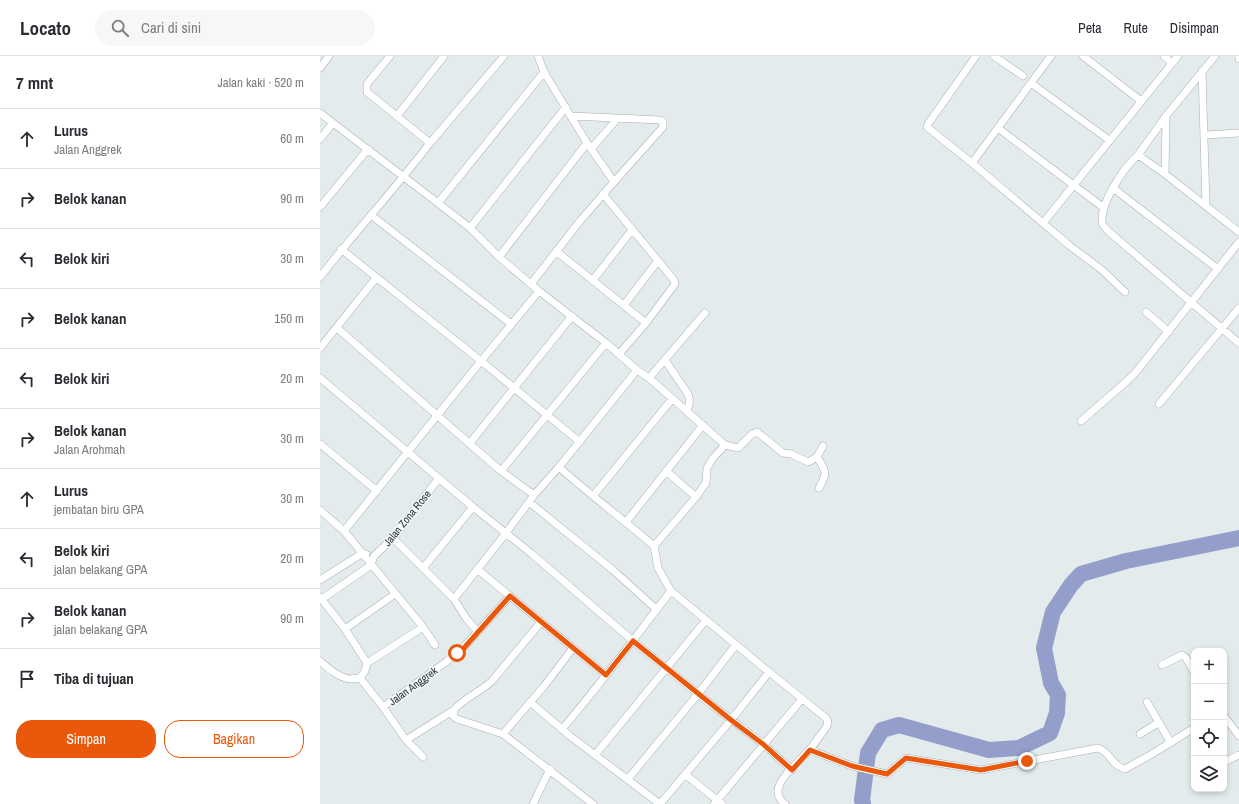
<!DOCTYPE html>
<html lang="id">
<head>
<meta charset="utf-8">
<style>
	:root { --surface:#fff; --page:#f7f7f7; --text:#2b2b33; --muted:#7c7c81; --line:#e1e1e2; --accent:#ea580c }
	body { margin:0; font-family:"Archivo Narrow",sans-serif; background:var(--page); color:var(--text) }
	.controls { position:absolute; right:12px; bottom:12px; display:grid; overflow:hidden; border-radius:8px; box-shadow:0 2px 6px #0003 }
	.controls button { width:36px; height:36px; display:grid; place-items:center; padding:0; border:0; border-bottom:1px solid var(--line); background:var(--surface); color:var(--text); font:20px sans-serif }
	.stop { position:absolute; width:12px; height:12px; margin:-9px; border:3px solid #ea580c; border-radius:50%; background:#fff }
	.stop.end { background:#ea580c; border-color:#fff; box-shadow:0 1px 4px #0008 }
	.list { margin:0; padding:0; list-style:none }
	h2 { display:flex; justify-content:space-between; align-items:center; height:52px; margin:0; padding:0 16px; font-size:17px }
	h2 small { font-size:13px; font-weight:400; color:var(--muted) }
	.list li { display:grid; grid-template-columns:26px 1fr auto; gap:12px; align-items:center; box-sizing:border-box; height:60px; padding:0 16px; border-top:1px solid var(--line) }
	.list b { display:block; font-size:15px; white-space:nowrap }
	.list p { margin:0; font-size:13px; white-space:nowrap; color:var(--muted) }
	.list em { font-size:13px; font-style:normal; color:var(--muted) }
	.actions { display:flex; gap:8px; padding:12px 16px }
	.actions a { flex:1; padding:9px 0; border:1px solid var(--accent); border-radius:16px; text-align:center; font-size:14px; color:var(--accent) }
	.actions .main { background:var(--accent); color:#fff }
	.icon { flex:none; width:22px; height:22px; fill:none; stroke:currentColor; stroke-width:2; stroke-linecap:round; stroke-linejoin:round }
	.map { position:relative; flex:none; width:919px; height:748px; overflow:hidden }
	header { display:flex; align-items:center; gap:24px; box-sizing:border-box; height:56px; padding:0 20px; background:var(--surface); border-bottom:1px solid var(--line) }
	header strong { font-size:19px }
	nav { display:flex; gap:22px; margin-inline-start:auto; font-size:14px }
	.search { width:280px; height:36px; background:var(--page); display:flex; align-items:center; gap:10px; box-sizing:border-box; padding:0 14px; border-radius:22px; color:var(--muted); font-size:15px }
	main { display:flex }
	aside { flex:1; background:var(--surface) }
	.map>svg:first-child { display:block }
</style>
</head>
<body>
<header>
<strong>Locato</strong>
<div class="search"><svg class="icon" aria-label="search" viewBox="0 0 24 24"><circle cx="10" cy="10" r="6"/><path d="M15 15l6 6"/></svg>Cari di sini</div>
<nav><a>Peta</a><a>Rute</a><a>Disimpan</a></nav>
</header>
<main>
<aside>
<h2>7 mnt<small>Jalan kaki · 520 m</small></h2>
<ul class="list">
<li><svg class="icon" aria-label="ahead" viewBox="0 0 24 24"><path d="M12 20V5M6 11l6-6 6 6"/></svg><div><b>Lurus</b><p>Jalan Anggrek</p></div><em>60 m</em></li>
<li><svg class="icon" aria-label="right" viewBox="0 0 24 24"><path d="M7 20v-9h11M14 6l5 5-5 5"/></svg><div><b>Belok kanan</b></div><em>90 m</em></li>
<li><svg class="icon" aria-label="left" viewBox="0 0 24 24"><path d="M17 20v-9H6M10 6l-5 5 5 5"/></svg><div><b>Belok kiri</b></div><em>30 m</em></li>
<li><svg class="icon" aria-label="right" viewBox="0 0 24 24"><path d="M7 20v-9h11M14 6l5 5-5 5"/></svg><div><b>Belok kanan</b></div><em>150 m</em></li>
<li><svg class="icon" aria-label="left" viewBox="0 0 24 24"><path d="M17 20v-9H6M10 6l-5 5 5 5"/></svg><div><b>Belok kiri</b></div><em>20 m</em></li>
<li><svg class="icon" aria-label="right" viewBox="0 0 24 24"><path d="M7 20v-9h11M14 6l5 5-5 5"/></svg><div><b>Belok kanan</b><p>Jalan Arohmah</p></div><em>30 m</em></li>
<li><svg class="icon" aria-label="ahead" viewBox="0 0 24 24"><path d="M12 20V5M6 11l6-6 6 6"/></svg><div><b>Lurus</b><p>jembatan biru GPA</p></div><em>30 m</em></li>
<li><svg class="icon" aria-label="left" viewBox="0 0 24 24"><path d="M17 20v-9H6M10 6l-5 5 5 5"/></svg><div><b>Belok kiri</b><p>jalan belakang GPA</p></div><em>20 m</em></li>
<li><svg class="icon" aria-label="right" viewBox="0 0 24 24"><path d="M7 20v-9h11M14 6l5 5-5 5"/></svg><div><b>Belok kanan</b><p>jalan belakang GPA</p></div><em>90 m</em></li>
<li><svg class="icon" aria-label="arrive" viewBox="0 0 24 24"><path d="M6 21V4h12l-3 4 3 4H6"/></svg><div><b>Tiba di tujuan</b></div></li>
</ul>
<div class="actions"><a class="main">Simpan</a><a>Bagikan</a></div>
</aside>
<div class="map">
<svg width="919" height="748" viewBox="0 0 919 748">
	<rect width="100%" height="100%" fill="#e4ebec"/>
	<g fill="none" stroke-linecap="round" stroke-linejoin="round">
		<path stroke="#939fca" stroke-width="16" d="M543,748L542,744L548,697L562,674L579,669L669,694L699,692L730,677L737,657L738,639L731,627L724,592L733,556L751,529L761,518L806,505L919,482"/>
		<defs>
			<path id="street" d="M70,0L47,28V36L110,87L184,0
				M674,0L703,20
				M731,0L652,107L750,190L782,214L805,236
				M763,0L821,45
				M844,0L852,7
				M895,0L846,60L818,99L845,118L919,176
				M919,0V3
				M0,12L9,0
				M882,15L886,149
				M711,27L789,84
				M0,57L13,67L0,83
				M77,60L124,0
				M251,60L340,64L343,66V71L294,126
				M13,67L118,147L224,16
				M678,72L784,152
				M885,79L919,77
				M271,93L297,63
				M818,99C804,111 781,146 782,165C782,169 786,173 788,175L919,287
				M652,107L607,71L608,68L656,0
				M845,118L846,60
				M793,132L898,213
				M283,138L354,224L355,228L326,267L299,298
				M118,147L150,172L179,201L219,235L286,287L317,314L329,322L405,389L418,392L432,378L437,376L463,397L471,398L488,406L497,401L503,390
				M0,151L48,93
				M51,159L191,268
				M723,167L858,0
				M150,172L246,51
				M21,193L161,305L219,235
				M236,195L326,267
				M179,201L267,87
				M0,221C36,175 75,133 110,87
				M273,224L312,174
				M211,228L260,165L294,126L267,87L224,16L218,0
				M304,249L337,206
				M826,256L849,276
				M17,272L181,415L214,439
				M0,292L56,222
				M345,304L368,338C370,345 370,348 367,354
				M317,314L239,411C270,439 303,463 334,490L376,441L386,427L387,412L393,402L405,389
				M0,322L153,451L212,498L313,585L392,649L443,688L472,714
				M329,322L385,257
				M839,348L919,252
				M761,365L806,326L816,316L919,186
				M150,387L252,260
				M0,388L57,435
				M497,401C506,415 508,417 499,432
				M181,415L286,287
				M346,415L376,441
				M273,440L352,343
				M209,446L293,514L336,553
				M0,454L24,475
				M306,466L383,369
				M73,482L134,543L146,562L158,576
				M51,509L54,500L73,482L119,422
				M103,512L153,451
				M157,513L286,619
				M0,524L43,497L46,498
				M0,541L25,573L47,607L45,615L40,622L63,651L86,684L103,701
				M2,543L51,509
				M134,543L186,477L214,439L239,411
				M25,573L75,538
				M115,589L103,571L24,475L161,305L260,386
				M0,605C8,612 19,622 30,623C33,623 37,622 40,622
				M47,607L103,571
				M842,609L862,599L866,602L874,616
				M449,616L506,662L508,666L507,670C501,678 496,686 490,693C482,703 458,722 458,735C458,740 461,745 465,748
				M210,646L250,680L340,748
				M827,646L851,687
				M63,651L126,606L144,591L190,540
				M134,654L133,660L137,663L183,678L225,629L253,592
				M904,660L919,680
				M242,673C280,629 315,581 351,535L338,512L334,490
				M183,678L273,748
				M820,678L838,667
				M86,684L134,654C144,642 160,636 172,625L221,566
				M490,694L532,710L567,718L586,702L661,714L778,692C792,697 790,709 805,713L832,698L874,672
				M275,699L386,564
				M904,706L919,699
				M366,719L402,748
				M308,723L378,638L415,590
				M213,748L230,713
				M340,748L411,664L449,616L351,535
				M394,748L482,643"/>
		</defs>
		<use href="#street" stroke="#a7b0b4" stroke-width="8"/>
		<use href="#street" stroke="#fff" stroke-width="7"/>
	</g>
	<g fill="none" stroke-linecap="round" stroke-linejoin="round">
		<path stroke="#ea580c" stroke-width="5" d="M137,597L144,592L190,540L286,619L313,585L411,664L443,688L472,714L490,694L532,710L567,718L586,702L661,714L707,705"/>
	</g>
	<g text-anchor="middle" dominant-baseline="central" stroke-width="3" stroke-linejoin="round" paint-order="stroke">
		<g font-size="11" fill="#26343c" stroke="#f4f8f9">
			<text transform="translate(87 462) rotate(-51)">Jalan Zona Rose</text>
			<text transform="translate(93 630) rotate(-36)">Jalan Anggrek</text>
		</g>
	</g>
</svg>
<div class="controls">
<button>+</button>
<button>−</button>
<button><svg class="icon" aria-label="locate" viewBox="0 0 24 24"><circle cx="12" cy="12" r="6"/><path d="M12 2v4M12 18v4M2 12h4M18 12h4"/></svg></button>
<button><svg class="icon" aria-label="layers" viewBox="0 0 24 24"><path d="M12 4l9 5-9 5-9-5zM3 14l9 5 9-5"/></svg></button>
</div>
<div class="stop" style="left:137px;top:597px"></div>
<div class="stop end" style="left:707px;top:705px"></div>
</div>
</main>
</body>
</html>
